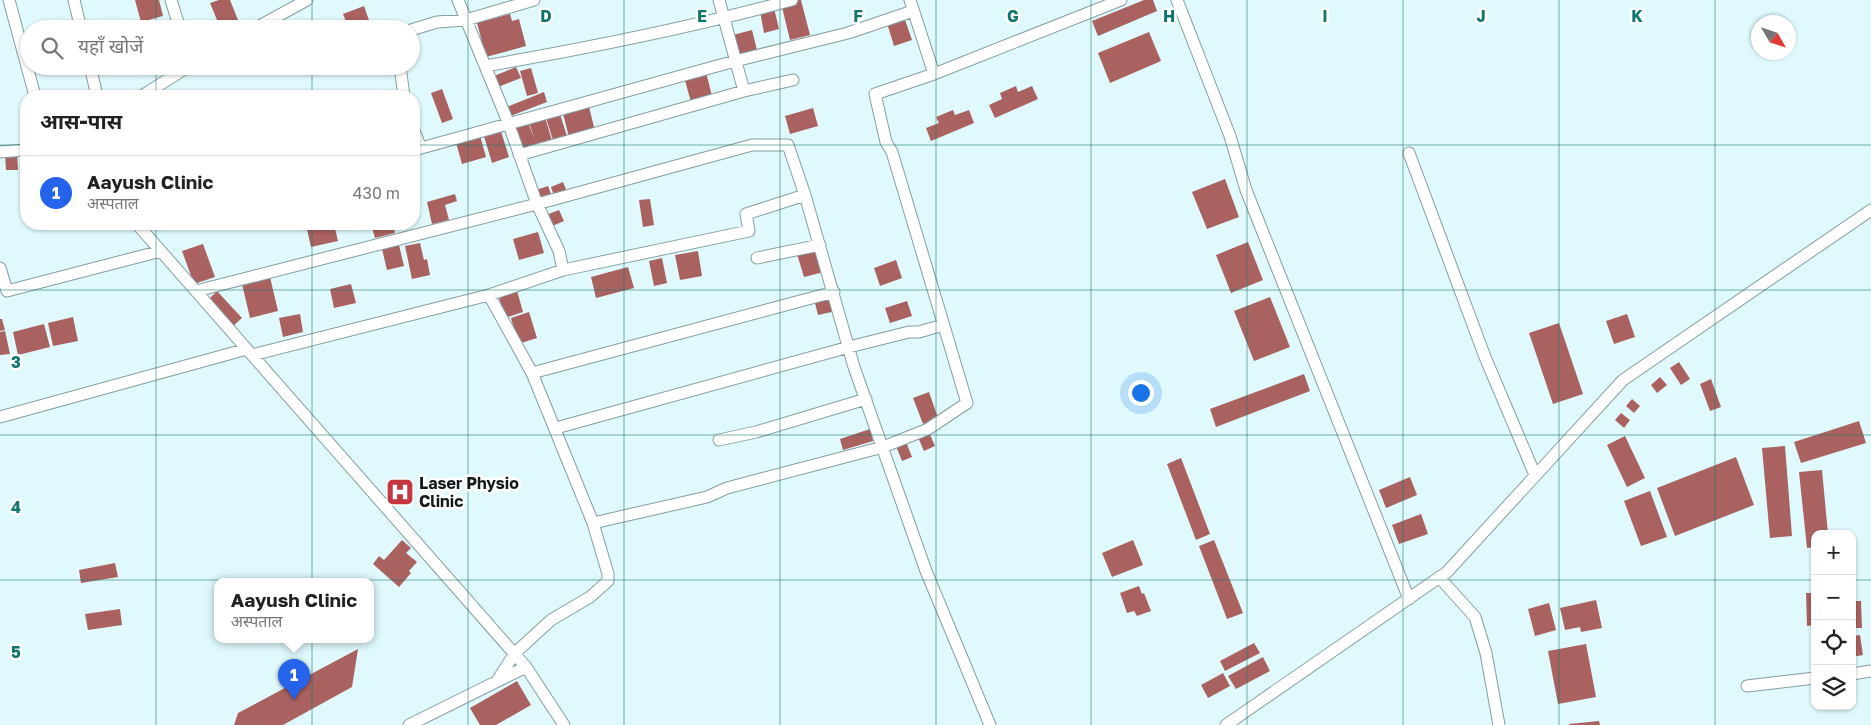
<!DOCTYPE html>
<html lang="hi">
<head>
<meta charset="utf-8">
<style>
	:root { --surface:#fff; --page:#f2f2f2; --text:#222; --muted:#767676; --line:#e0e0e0; --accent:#2563eb }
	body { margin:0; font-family:"Golos Text","Noto Sans Devanagari",sans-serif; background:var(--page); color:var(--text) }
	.controls { position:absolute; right:15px; bottom:15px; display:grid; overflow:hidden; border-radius:10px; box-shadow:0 1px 4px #0004 }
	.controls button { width:45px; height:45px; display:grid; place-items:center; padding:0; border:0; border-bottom:1px solid var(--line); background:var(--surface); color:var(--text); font:25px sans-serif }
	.compass { position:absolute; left:1751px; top:15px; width:45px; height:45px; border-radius:50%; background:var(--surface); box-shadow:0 1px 4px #0004; rotate:129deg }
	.you { position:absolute; left:1140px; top:392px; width:18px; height:18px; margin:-12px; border:4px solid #fff; border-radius:50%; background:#1a73e8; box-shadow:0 0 0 8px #1a73e833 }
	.badge { display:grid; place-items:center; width:32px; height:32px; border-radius:50%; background:var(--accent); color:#fff; font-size:16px; font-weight:700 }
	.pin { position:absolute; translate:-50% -41px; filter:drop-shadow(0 1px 2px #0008) }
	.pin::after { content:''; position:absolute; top:26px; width:18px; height:15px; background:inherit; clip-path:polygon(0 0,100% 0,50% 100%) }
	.popup { position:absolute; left:214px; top:578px; width:160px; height:65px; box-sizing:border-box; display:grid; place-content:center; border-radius:10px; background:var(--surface); filter:drop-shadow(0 1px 4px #0005); font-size:16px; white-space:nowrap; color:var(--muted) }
	.popup b { font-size:19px; color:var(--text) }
	.popup::after { content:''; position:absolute; left:50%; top:100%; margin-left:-10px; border:10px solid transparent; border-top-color:var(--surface) }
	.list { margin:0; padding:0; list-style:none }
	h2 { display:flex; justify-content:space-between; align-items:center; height:65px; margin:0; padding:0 20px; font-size:21px }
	h2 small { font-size:16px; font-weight:400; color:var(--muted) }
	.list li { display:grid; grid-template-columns:32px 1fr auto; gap:15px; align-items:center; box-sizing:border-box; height:75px; padding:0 20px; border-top:1px solid var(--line) }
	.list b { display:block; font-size:19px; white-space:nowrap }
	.list p { margin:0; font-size:16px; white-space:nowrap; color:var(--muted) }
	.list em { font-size:16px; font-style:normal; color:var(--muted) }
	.icon { flex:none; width:28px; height:28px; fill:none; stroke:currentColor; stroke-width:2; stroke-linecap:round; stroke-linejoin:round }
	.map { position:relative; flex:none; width:1871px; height:725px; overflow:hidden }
	.search { position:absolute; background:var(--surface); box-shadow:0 1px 4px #0004; left:20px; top:20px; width:400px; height:55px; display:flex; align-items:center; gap:12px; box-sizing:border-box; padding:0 18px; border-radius:28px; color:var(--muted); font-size:19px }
	.panel { position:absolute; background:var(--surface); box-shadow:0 1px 4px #0004; left:20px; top:90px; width:400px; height:140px; border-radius:20px }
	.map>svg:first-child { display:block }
</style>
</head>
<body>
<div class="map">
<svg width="1871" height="725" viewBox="0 0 1871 725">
	<rect width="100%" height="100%" fill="#dff9fd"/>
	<path fill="#aa6261" d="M135,0H159L163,16L141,22Z
		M219,0H230L238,20L220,27L210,3Z
		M794,0H801L810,35L790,40L781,3Z
		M1144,0H1153L1157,11L1098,36L1092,21Z
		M364,6L371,26L364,29H349L343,14Z
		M774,8L779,29L764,33L760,11Z
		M510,14L512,21L519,19L526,46L486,57L477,23Z
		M904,17L912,40L894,46L887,23Z
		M164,22L167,29H147Z
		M752,30L757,50L738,55L733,35Z
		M1149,32L1161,61L1110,83L1098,53Z
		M516,67L521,78L498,87L494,76Z
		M531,68L538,93L527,96L520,71Z
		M706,72L712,96L691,102L684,77Z
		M1016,86L1018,92L1032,86L1038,99L995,118L989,105L1002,99L1000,93Z
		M442,89L453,119L442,123L431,93Z
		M544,92L547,102L508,117L504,108Z
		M588,103L595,131L569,137L562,110Z
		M813,108L818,126L790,134L785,116Z
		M953,110L955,115L969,110L974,123L931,141L926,128L939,123L936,117Z
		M559,111L567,136L553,140L545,115Z
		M544,114L553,144L520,151L512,124L527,119L535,141L528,119Z
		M500,128L509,157L492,163L483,133Z
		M479,132L486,157L462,164L455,139Z
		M17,153L18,170H6L5,154Z
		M1225,179L1239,217L1207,229L1192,192Z
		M563,182L568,194L555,199L551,187Z
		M548,186L553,199L538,204L533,191Z
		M455,194L457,201L445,205L449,220L432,224L427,202Z
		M650,199L654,225L643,227L639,200Z
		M559,210L564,221L550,227L546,215Z
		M310,224H334L338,241L311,247L306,225Z
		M371,224H393L395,233L375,238Z
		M538,232L544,253L519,260L513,239Z
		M1248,242L1263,280L1231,293L1216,255Z
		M420,243L424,260L427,259L430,275L412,279L405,246Z
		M203,244L215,277L194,284L182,251Z
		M399,245L404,266L387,270L382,249Z
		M818,248L824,272L804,277L797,254Z
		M698,251L702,276L680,280L675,255Z
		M662,258L667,283L654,286L649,261Z
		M896,260L902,278L880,286L874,268Z
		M628,267L634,288L596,298L591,277Z
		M270,277L278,311L250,318L242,284Z
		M351,284L356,303L334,308L330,289Z
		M516,287L523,312L505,318L498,294Z
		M217,291L242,318L232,327L208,300Z
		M832,294L836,311L818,315L814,299Z
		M1270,297L1290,347L1254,361L1234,311Z
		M907,301L912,316L890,323L885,308Z
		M529,312L537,338L518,344L511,318Z
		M300,314L303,332L283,337L279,318Z
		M1627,314L1635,337L1614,344L1606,321Z
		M73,317L78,341L53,346L48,323Z
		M0,319H2L5,330L0,331Z
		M1559,323L1583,394L1553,404L1529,333Z
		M44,324L50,347L18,355L13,332Z
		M5,331L10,354L0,355V332Z
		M1679,362L1690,379L1681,385L1670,368Z
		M1304,374L1310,391L1216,427L1210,409Z
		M1660,377L1667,385L1657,393L1651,385Z
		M1711,379L1721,407L1710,411L1700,384Z
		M929,392L938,418L923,424L913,398Z
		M1632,399L1640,406L1634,413L1626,406Z
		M1621,413L1630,420L1624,428L1615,420Z
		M1859,421L1866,443L1801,463L1794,442Z
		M870,429L873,441L843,450L840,439Z
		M928,430L935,446L924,451L917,435Z
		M1625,436L1645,478L1627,487L1607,445Z
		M906,442L912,457L902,461L896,446Z
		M1785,446L1792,536L1770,538L1762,448Z
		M1736,457L1754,505L1675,536L1657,488Z
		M1181,458L1210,534L1196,540L1167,464Z
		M1822,470L1828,534H1815V547L1807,548L1799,472Z
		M1410,477L1417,495L1386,508L1379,490Z
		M402,482L411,493L397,505L388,493Z
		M1650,491L1667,537L1641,546L1624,501Z
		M1421,514L1428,534L1399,544L1392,525Z
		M402,540L411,548L406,553L417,562L409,571L411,573L399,587L373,564L379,556L384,560Z
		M1133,540L1143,565L1112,577L1102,553Z
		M1214,540L1243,613L1227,619L1199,546Z
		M115,563L118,577L81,583L79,570Z
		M1139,586L1142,594L1144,593L1151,611L1137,616L1134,611L1127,613L1120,593Z
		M1806,593H1815V625L1807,626Z
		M1596,600L1602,628L1581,632L1580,627L1565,630L1560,608Z
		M1852,601H1861L1862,628H1852Z
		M1549,603L1556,630L1535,636L1528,609Z
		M120,609L122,625L88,630L85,614Z
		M1860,635L1863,655L1852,657V636Z
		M1254,643L1260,653L1225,671L1220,661Z
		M1586,644L1596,697L1558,704L1548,651Z
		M358,649L352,687L283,725H234L238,713Z
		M1263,657L1270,671L1236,689L1228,676Z
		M1223,673L1230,686L1208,698L1201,685Z
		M517,681L531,705L496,725H480L470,708Z
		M1599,721L1600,725H1569V724Z"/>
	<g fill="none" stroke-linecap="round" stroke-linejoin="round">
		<defs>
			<path id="street" d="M9,0L35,96
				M74,0L81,29
				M171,0L180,29
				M458,0L508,122L537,204L559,251L563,270
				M719,0L744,91
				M910,0L934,74
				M1177,0L1230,136L1246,190L1409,599
				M254,29L307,0
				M411,30L437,22L466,20L534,0
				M90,66L97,96
				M400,66L404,96
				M485,66C588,48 690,28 792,0
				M142,96L189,66
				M414,131L421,148
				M414,150L735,61L848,33L913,11
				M0,152L26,150
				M1409,153L1485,357L1535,475
				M519,155L744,91L793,80
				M137,224L526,667L564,725
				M757,258L820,245
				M0,268L7,291L161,251
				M196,291L537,204L752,145H788L805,195
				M489,295L532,373L593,523L608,574V581L590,597L551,620L515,653L497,681
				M252,355L489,295L563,270L749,231L746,214L805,195L854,367L926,571L990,725
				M532,373L834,292
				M0,417L247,349
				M556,428L849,347L909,332H919L943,325
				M719,440L756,432L866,399
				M593,523L707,497L727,488L883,447L928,429L967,403L892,152L886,142L875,94L934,74L1121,0
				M1439,577L1475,617L1486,653L1499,725
				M1852,674L1871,671
				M1747,686L1815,678
				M409,725L526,667
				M1226,725L1447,572L1623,380L1871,210"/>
		</defs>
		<use href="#street" stroke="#859ea1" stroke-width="13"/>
		<use href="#street" stroke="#fff" stroke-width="11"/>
	</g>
	<path fill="none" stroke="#0f766e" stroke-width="1" stroke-opacity="0.55" d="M156,0V29M312,0V29M468,0V725M624,0V725M780,0V725M936,0V725M1091,0V725M1247,0V725M1403,0V725M1559,0V725M1715,0V725M156,66V96M312,66V96M0,145H26M414,145H1871M156,224V725M312,224V725M0,290H1871M0,435H1871M0,580H1815M1852,580H1871"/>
	<defs>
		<symbol id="hospital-square" viewBox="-11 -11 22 22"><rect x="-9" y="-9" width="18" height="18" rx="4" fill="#c63641" stroke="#fff"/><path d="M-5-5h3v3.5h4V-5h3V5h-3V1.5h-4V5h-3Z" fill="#fff"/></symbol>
	</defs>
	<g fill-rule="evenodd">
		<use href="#hospital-square" x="384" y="476" width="32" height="32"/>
	</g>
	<g text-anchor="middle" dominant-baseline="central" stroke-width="5" stroke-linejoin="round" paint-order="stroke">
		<g font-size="16" font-weight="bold" fill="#111b1c" stroke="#fff" text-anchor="start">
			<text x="419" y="483">Laser Physio<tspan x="419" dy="18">Clinic</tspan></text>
		</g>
	</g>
	<g font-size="16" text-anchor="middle" font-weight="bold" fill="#0f766e" stroke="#fff" stroke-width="5" stroke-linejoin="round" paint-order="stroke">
		<text x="546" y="22">D</text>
		<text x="702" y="22">E</text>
		<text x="858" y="22">F</text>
		<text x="1013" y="22">G</text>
		<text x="1169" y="22">H</text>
		<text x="1325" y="22">I</text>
		<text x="1481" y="22">J</text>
		<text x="1637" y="22">K</text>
		<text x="16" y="368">3</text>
		<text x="16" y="513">4</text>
		<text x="16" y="658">5</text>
	</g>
</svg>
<div class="controls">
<button>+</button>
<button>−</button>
<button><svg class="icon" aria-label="locate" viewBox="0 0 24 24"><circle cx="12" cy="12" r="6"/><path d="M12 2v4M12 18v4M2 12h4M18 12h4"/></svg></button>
<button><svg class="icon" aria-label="layers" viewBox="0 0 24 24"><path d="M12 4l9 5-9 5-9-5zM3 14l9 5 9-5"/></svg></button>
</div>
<svg class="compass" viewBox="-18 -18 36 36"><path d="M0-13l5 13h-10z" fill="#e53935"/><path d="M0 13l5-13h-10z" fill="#767676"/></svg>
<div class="you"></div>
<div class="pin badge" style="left:294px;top:700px">1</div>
<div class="popup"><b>Aayush Clinic</b>अस्पताल</div>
<div class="search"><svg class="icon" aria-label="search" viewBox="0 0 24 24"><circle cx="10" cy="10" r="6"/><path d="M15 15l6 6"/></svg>यहाँ खोजें</div>
<section class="panel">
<h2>आस-पास<small></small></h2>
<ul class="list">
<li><span class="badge">1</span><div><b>Aayush Clinic</b><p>अस्पताल</p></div><em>430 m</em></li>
</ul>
</section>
</div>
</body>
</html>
